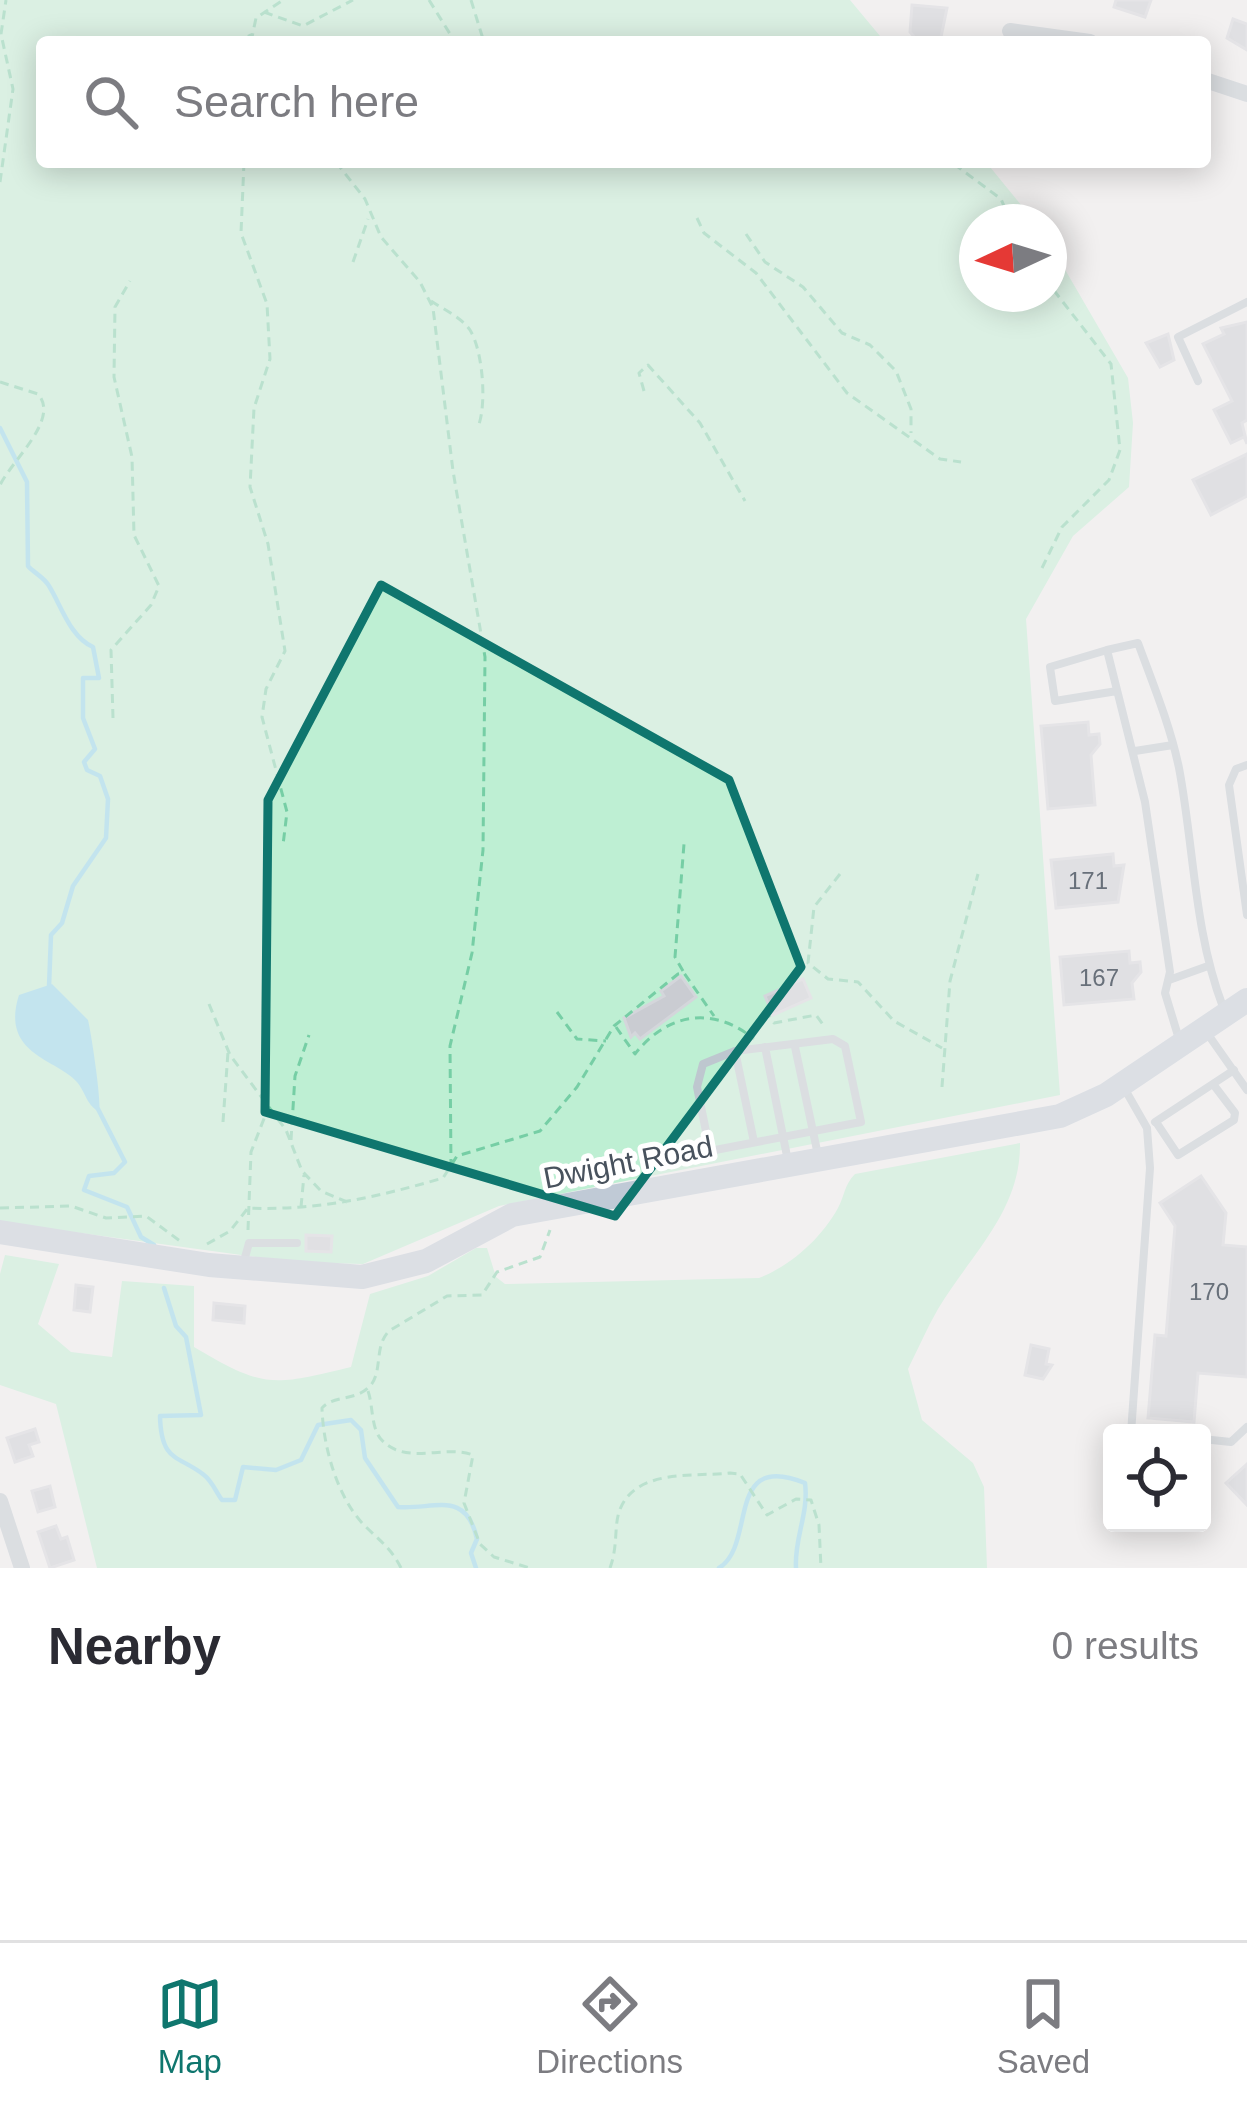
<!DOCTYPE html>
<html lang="en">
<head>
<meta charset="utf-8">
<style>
	:root { --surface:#fff; --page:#f2f2f3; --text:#2b2b33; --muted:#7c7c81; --line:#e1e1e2; --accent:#0f766e }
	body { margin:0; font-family:Arial,sans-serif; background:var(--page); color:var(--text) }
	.controls { position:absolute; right:36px; bottom:36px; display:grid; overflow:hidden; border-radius:12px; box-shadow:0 6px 30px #0003 }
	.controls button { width:108px; height:108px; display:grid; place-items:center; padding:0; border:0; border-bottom:3px solid var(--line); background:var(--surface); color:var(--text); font:60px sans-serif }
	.compass { position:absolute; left:959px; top:204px; width:108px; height:108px; border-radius:50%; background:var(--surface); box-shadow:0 6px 30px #0003; rotate:266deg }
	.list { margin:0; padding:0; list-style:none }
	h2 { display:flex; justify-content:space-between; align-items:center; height:156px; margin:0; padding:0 48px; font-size:51px }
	h2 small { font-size:39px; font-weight:400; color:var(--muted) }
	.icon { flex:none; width:66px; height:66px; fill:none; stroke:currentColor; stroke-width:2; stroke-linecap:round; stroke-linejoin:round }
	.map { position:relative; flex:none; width:1247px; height:1568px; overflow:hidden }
	.search { position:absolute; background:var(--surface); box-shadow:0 6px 30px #0003; left:36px; right:36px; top:36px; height:132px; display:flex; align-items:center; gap:30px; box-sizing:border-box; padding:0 42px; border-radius:12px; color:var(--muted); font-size:45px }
	.sheet { height:372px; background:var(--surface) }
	nav { display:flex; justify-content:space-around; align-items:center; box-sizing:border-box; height:168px; border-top:3px solid var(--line); background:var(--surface); font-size:33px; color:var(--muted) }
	nav a { display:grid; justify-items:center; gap:6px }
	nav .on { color:var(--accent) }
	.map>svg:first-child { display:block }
</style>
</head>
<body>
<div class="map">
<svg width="1247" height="1568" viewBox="0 0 1247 1568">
	<rect width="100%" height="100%" fill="#f2f0f0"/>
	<path fill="#beefd3" d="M0,0H850L885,42H42V162H986L1035,222H977V294H1049V242L1128,378L1133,423L1129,487L1073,536L1026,619L1060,1095L499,1206L363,1264L293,1262L0,1222Z
		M1020,1143C1021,1211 971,1254 938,1309C927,1328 918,1349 908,1369L922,1420L973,1463L984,1487L987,1568H97L56,1404L0,1385V1274L5,1255L59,1264L38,1324L71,1352L112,1357L122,1281L194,1286V1347C265,1389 272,1386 351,1367L370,1294L428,1276L476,1248H487L496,1277L505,1284L759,1278C790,1266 821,1239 838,1208C845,1195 844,1185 855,1174Z"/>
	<path fill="#8bd5ec" d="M52,984L88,1020C91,1032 102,1103 99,1112C85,1103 86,1092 76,1081C56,1059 0,1054 19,995Z"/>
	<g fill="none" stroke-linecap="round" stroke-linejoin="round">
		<path stroke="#8bd5ec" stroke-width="4.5" d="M0,428L27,482L28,566C34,573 44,577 49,586C61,605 70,637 93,647L99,678H83V718L95,749L84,762L87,770L100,776L108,799L106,838L73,886L62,923L51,935L49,987
			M98,1109L125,1162L114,1173L89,1176L84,1190L127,1207L141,1237L154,1245
			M164,1288L176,1326L186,1337L201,1415L160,1416C161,1463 179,1455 204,1475C212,1481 216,1492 222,1500H235L243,1467L276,1470L301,1460L318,1425L351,1420L361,1430L365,1458L398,1507C434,1510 466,1489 477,1539L471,1553L476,1568
			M719,1568C757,1545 724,1450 805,1483C809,1514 794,1538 796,1568"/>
	</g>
	<path fill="#caccd2" stroke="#d4d6db" stroke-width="3" d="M1116,0H1151L1145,17L1114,7Z
		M912,5L947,8L940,42L917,40L910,32Z
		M1233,19L1247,24V50L1227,38Z
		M1247,322V420L1242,423L1247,444L1244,437L1231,443L1214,410L1232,401L1203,344L1224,334L1221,328Z
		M1168,334L1174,360L1160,367L1146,343Z
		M1247,454V496L1211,515L1193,480Z
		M1088,722L1089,735L1099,734L1100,744L1091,755L1095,805L1048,809L1041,726Z
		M1113,854L1114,866L1124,865L1118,902L1056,908L1051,860Z
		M1129,951L1130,963L1140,962L1141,972L1132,983L1134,999L1064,1005L1060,957Z
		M681,976L696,997L640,1039L635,1033L631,1037L624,1018L664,996L661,991Z
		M803,979L811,998L773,1015L765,996Z
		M1201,1176L1226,1213L1223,1245L1247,1247V1377L1198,1373L1194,1422L1148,1418L1155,1335L1166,1336L1175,1226L1160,1203Z
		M306,1235L332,1236L331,1252L306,1251Z
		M76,1285L93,1287L90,1312L74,1310Z
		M214,1303L245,1306L244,1323L213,1320Z
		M1031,1345L1049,1349L1046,1364L1052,1365L1043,1379L1025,1375Z
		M35,1429L39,1442L29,1445L33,1456L15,1462L7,1438Z
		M1247,1464V1505L1226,1483Z
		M50,1486L55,1507L38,1512L32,1491Z
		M56,1526L61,1539L67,1537L74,1560L50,1568L38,1532Z"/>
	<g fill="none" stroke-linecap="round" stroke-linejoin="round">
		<path stroke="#76cea5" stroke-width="3" stroke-dasharray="9 6" stroke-linecap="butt" d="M429,0L455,42
			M471,0L483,39
			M264,12L303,26L353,0
			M234,42L251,35L259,42
			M251,42L256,18L283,0
			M244,162L241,233L267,304L270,359L254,408L250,487L268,544L285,651L266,689L262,717L287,812L283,845
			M336,162L365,199L381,237L420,282L433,308L453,471L485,657L483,850L472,953L450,1046L451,1167
			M954,164L1001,199L1011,222
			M0,182L13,89L1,34L6,0
			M697,218L704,233L756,273L847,393L940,459L961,462
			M746,234L765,262L803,287L842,333L870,345L896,371L911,409V433
			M353,262L368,219
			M431,301C443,309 462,318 470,330C483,351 487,405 478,427
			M0,382L38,394C60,419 13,459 0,485
			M644,391L639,373L648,365L700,423L745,501
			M1042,568L1062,527L1109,480L1120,450L1111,364L1049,284
			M113,718L111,650L151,605L159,586L134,535L132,457L114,377L115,307L130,281
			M840,874L814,907L808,963L828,979L858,982L894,1021L942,1048
			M683,971L675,957L684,844
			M209,1004L230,1055L286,1130L302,1171L321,1191L347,1202
			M765,1010L774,1023L816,1015L824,1026
			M557,1012L577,1039L606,1041
			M616,1027L635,1054C668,1012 714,1006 754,1039
			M942,1087L950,981L978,874
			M223,1122L228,1052
			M291,1140L295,1076L309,1035
			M301,1207L304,1175
			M0,1208L71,1206L106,1218L146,1216L180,1241
			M248,1230L251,1152L267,1111
			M207,1244L230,1231L248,1208C316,1211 378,1197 443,1178L457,1156L540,1131L577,1087L614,1026L678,974L684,973L714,1016
			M368,1391C373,1405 371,1426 380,1438C404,1467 444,1444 473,1455L464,1503L480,1544L494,1557L530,1568
			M401,1568C392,1549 378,1539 364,1525C337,1497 323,1446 322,1408C334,1395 354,1401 368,1388C384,1374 373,1347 389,1331L447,1296L482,1295L497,1272L540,1257L550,1230
			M610,1568C618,1546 614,1528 619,1512C634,1468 693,1477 730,1473L740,1474L767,1515L796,1499L811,1500L819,1525L821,1568"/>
		<path stroke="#bec7cf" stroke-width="8" d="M1198,381L1178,337L1247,302
			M1107,650L1050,667L1055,701L1117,691
			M1135,751L1173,745
			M1247,765L1236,769L1229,785L1247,915
			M1169,980L1208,966
			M1207,1033L1247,1090
			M833,1039L845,1046L861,1122L710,1151L697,1087L703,1064L735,1051Z
			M1179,1039L1165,993L1170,972L1145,802L1107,650L1138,643C1153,684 1170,725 1179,768C1194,847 1194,932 1223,1007
			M765,1047L788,1161
			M795,1047L818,1155
			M735,1051L754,1142
			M1123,1086L1147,1128L1150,1168L1131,1433
			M1155,1122L1234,1070
			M1156,1122L1178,1155L1234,1120L1235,1113L1213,1084
			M244,1261L249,1243H297
			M1202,1439L1231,1442L1247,1427"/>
		<path stroke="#bec7cf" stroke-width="16" d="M1010,31L1090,42
			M1205,80L1247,94
			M0,1501L22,1568"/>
		<path stroke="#c0cad6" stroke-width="24" d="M0,1232L209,1265L362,1277L426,1261L512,1215L1060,1116L1106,1095L1247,1000"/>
	</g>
	<path d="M0 0H1247V1568H0ZM381,585L729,780L801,967L615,1216L265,1112L268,800Z" fill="#f2f0f0" fill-opacity=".55" fill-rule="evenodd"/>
	<path fill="none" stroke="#0f766e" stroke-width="9" stroke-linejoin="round" d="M381,585L729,780L801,967L615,1216L265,1112L268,800Z"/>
	<g text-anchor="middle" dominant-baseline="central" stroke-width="10" stroke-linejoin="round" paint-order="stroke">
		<g font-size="24" fill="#68707a">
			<text x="1088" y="880">171</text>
			<text x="1099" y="977">167</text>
			<text x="1209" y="1291">170</text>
		</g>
		<g font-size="30" fill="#48525d" stroke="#fff">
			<text transform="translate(628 1162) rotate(-11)">Dwight Road</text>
		</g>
	</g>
</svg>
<div class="controls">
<button><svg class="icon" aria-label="locate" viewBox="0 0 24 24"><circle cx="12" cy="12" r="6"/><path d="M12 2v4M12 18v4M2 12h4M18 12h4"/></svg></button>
</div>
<svg class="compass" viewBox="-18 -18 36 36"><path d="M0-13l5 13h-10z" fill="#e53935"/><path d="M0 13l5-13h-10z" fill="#7c7c81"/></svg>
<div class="search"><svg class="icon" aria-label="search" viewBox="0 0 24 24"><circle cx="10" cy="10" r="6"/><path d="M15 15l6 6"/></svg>Search here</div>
</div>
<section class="sheet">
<h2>Nearby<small>0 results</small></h2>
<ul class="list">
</ul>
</section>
<nav>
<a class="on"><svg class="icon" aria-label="map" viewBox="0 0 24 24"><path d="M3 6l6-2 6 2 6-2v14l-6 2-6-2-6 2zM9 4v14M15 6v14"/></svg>Map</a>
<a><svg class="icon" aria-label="directions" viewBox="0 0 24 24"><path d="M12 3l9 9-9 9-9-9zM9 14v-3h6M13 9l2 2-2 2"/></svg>Directions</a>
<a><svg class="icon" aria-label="saved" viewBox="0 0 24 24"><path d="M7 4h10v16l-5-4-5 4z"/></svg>Saved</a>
</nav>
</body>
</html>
